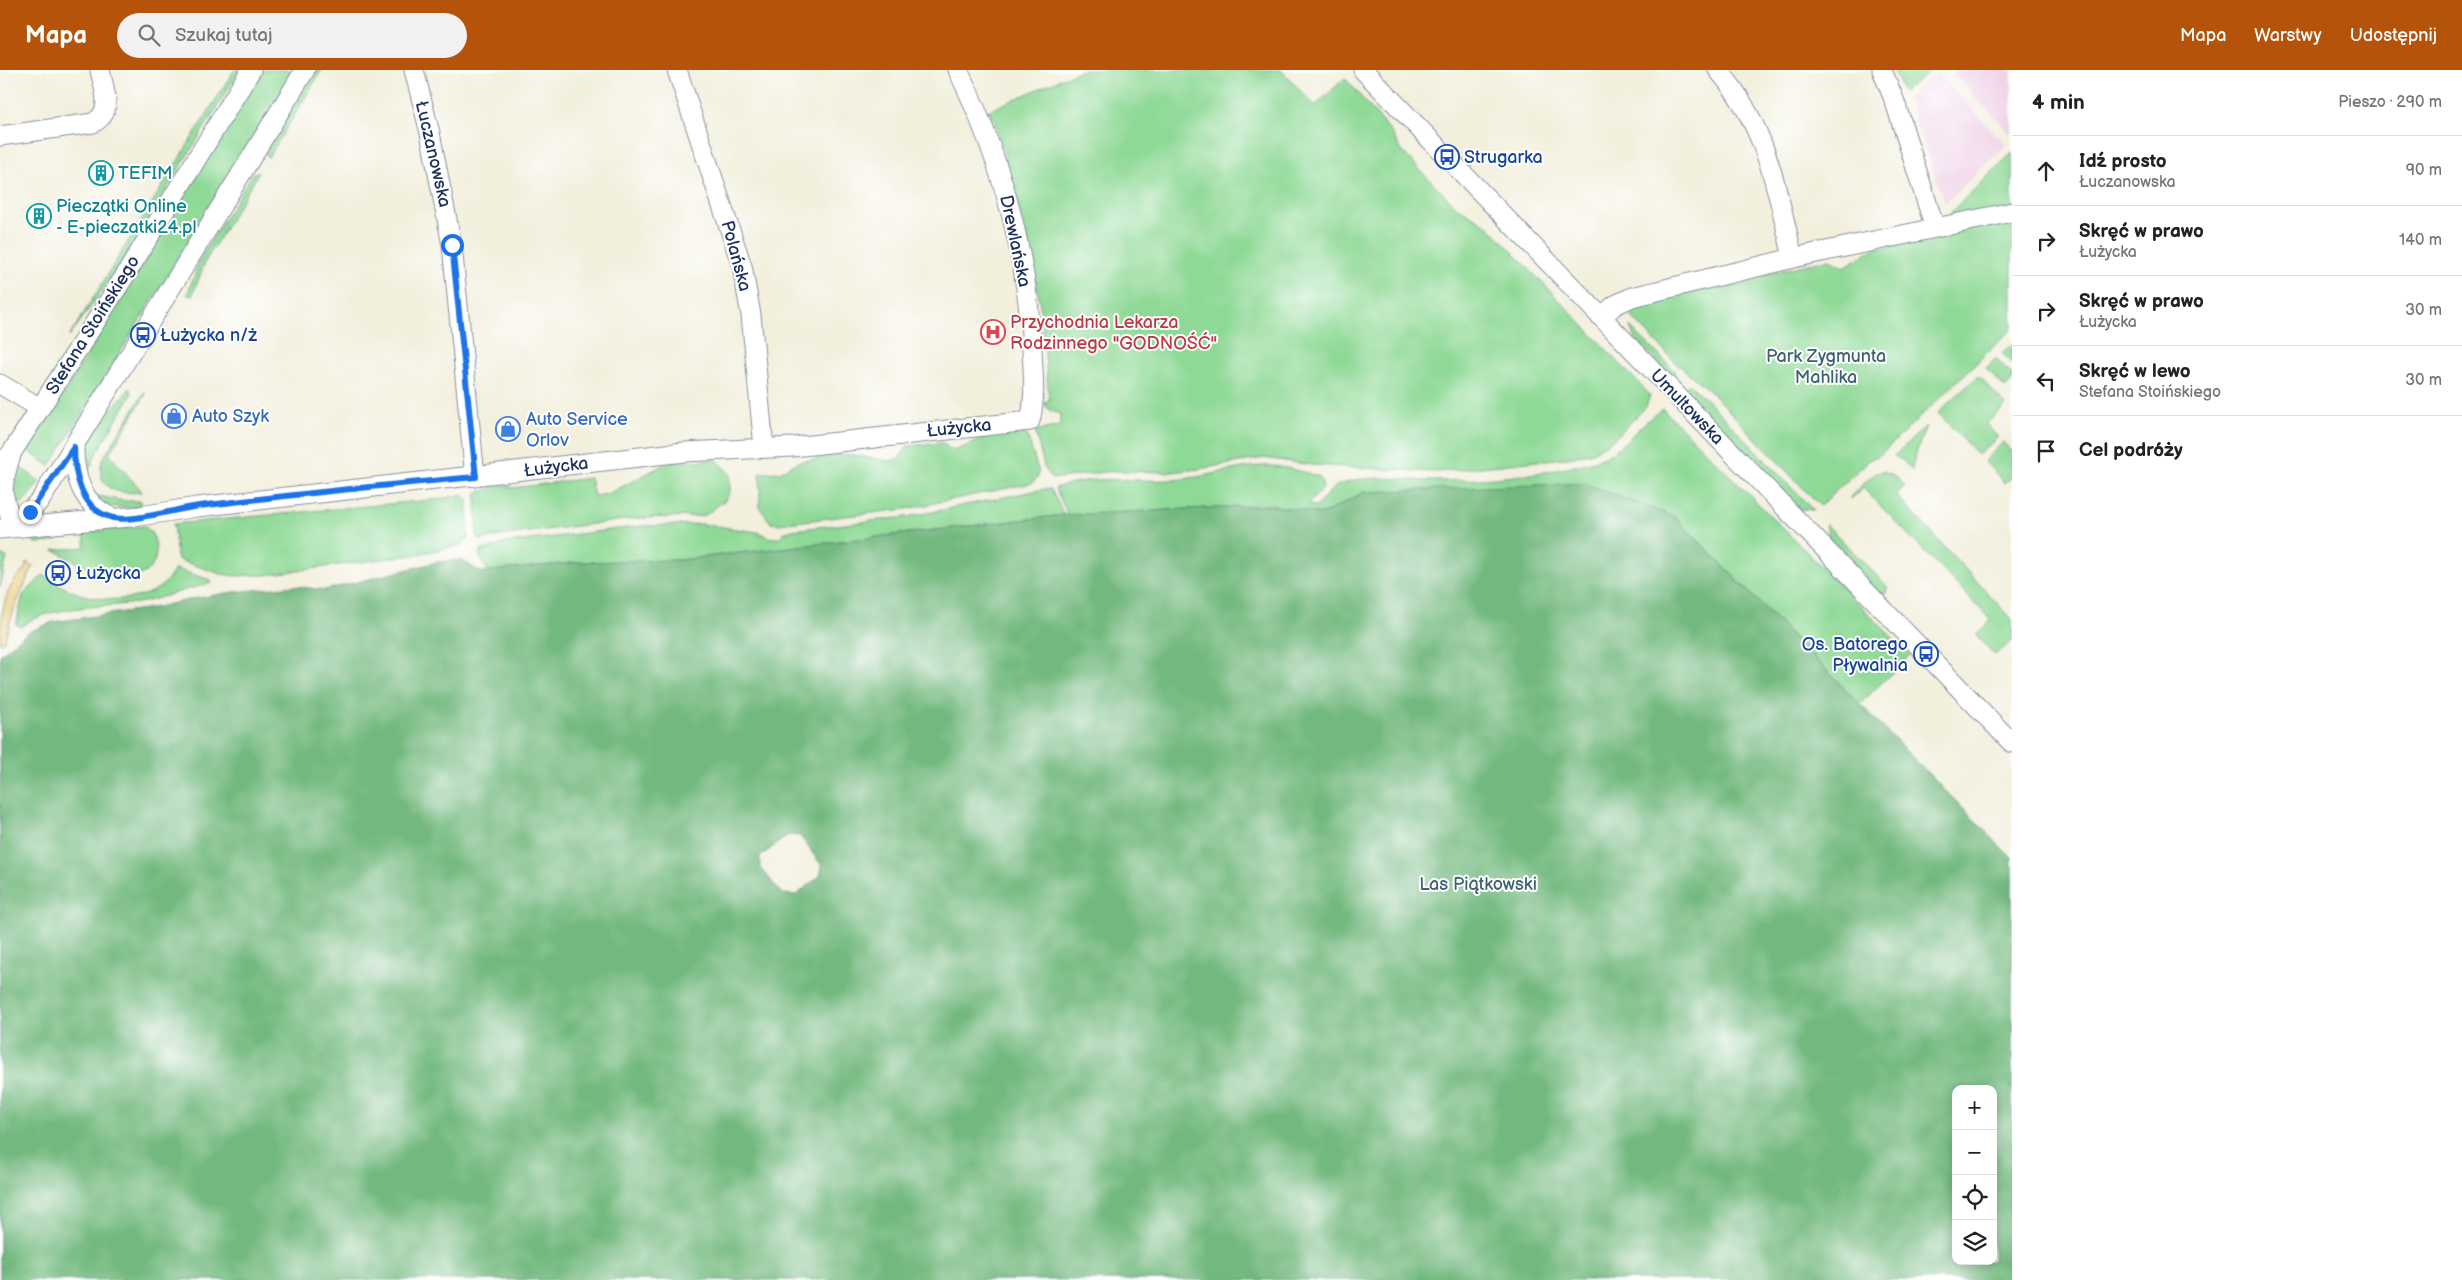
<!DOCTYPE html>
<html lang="pl">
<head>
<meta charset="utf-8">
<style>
	:root { --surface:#fff; --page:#f2f2f2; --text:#222; --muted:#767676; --line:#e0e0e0; --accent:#b45309 }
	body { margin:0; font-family:"Balsamiq Sans",sans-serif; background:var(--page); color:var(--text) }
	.controls { position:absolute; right:15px; bottom:15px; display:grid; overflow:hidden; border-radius:10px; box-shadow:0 2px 12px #0003 }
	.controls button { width:45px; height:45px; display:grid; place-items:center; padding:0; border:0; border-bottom:1px solid var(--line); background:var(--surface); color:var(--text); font:25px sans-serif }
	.stop { position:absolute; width:15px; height:15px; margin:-11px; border:4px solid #1a73e8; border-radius:50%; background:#fff }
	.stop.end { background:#1a73e8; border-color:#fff; box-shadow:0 1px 5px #0008 }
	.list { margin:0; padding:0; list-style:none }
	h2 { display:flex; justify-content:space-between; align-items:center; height:65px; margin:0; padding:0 20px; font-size:21px }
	h2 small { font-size:16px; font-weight:400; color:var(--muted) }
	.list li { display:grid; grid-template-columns:32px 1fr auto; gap:15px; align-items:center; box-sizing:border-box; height:70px; padding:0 20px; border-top:1px solid var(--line) }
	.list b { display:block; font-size:19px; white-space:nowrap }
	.list p { margin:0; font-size:16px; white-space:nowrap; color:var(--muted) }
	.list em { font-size:16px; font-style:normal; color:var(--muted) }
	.icon { flex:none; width:28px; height:28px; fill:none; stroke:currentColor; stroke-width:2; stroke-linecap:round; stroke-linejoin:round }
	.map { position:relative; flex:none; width:2012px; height:1210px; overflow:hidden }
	header { display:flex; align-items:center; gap:30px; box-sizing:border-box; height:70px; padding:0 25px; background:var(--accent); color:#fff }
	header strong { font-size:24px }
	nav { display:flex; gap:28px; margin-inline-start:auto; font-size:18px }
	.search { width:350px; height:45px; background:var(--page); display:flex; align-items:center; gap:12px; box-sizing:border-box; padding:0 18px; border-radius:28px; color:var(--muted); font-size:19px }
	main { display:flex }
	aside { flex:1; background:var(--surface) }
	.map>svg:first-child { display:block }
</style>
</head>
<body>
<header>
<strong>Mapa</strong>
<div class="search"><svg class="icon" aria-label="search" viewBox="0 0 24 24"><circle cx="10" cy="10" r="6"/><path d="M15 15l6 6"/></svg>Szukaj tutaj</div>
<nav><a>Mapa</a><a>Warstwy</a><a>Udostępnij</a></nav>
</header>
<main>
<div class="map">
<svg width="2012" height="1210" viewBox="0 0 2012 1210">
	<rect width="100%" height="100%" fill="#fff"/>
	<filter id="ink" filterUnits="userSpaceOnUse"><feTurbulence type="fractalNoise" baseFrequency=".02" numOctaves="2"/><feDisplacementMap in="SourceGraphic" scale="10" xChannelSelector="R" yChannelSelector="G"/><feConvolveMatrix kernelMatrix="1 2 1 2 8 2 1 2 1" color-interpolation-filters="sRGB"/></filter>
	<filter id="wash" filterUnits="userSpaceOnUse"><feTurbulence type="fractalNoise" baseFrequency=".0096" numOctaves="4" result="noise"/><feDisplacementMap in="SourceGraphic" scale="20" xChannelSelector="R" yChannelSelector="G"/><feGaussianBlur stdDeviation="1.12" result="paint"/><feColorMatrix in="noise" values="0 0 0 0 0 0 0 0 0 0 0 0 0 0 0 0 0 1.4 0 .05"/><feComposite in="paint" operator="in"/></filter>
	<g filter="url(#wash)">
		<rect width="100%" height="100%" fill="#f2efdc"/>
		<path fill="#efd0e7" d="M1951,0H2012V65L1977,29Z
			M1938,3L2006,75L1945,133L1907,28Z"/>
		<path fill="#8fd996" stroke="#55847a" d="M234,0H240L119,197L69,267Z
			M262,0H294L50,396L28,381Z
			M316,0H322L268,88L265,82Z
			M1081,0H1281L1315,36L1345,8L1390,61L1402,81L1424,104L1456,136L1488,156L1650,325L1646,337L1615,368L1593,382L1574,387L1436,402L1311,395L1264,388L1199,399L1172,402L1113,401L1052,409L1045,400L1035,361L1060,356V344L1050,341L1044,333L1049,330L1041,241L1030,177L995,52L988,41Z
			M1894,0H1931L1903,22Z
			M2012,83V259L1880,385L1869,390L1820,436L1713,324L1673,290L1631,246L1633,241L1641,233L1830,189L1844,197L1874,179L1939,166L1953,140Z
			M259,102L206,190L192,226L187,225L201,187L253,103Z
			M1630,256L1676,302L1672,307L1635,269Z
			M2012,274V293L2002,283Z
			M1996,288L2012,305V311L2005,318L1986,298Z
			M1978,306L2006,335L1986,354L1998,367L1978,385L1938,343Z
			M1689,314L1707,330L1813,440L1802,439L1796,436L1684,319Z
			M130,318L132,324L97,382L84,411C84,402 82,392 83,383C88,359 115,336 130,318Z
			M144,323L146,324L109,384L141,420V422C117,425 95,419 102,390Z
			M1663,339L1910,585L1860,634L1675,447L1364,422L1323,444L1270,435L1068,445L1055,418C1093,404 1134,412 1173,410C1204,408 1233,397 1264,396C1282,395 1303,402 1320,407L1323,418L1308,434L1316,437C1323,430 1331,417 1341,414C1371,403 1405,411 1436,411C1483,410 1549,405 1594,391C1624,382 1638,353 1663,339Z
			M1926,356L1914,389L1912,400L1902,390L1894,386Z
			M1021,360L1027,365L1039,403L1038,407L1032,413L906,439L778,454L771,453L760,438V403L780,402L798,392L838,385H854L889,391L899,388L908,376L942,373L950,379L957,380L994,363Z
			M2003,372L2012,381V407L2005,413L1984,391Z
			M716,389L730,404V422L725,430L707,444L701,446L640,448L506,465L480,470L477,466L476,424L479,421H486L497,413L513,418L590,408L594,426L608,424L667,393Z
			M18,396L40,411C33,420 27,435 14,434C7,419 9,410 18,396Z
			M1884,401L1895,406L1905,416L1896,425L2012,549V571L1995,585L1976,565L1991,550L1863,418L1851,429L1850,427L1874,404Z
			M1044,419H1051L1064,445L679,490L582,492L488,501L479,486L480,481L507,473L641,456L671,455L702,454L757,462L772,468H779L783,463L792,460L907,447Z
			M463,425L468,430V468L461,475L413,485L265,505L234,506L221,504L179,490L177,487L173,454L431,430Z
			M98,426L125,431H140L141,437C124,438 108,439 95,427Z
			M1826,454L1887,516V520L1883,526L1829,469Z
			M144,456C152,461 156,470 156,479C158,513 115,510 91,507L88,506L91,500L54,480L85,477V468L79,463Z
			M61,465C56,474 45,472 35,473L30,468Z
			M0,485L7,487L0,517Z
			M175,499L211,510L210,514C187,518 166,527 143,532C108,538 48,534 21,557L16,554L23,525L43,505C54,512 65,519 77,523C109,534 159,533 175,499Z"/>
		<path fill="#73b97f" stroke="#47746e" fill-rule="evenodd" d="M1584,413L1675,447L2012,788V1210H0V585L28,562L53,552L152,538L197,528L233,522L294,516L325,520L437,492L462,490L480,502L582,492L679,490L1064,445L1270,435L1323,444L1364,422ZM788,765L800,766L822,796L820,806L796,825L782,824L760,797V787ZM1956,1019H1993V1191H1956Z"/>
		<path fill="#eeda9e" stroke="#84847e" d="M26,492L33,496L15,536L4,571L0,573C0,548 4,515 26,499Z"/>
	</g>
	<g filter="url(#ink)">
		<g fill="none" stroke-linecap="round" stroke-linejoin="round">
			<defs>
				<path id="minor" d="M414,0L430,63L452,175L475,407
					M677,0L742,196L751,245L764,378
					M1363,0L2012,673
					M1718,0C1765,52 1778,122 1793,188
					M1882,0L1895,32L1935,158
					M0,66L93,53C114,42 104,19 100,0
					M1601,247L1615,235L1632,227L1802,186L2012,142
					M0,314L40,338
					M74,377C74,408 82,435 113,448
					M11,385C0,419 0,424 15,457
					M0,396L12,382L126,204L251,0
					M15,457L41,429L305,0
					M0,459L140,446L197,437L684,382L793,377L1030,351C1036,327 1033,304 1032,279C1027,182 1000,87 958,0"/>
			</defs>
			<use href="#minor" stroke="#868f9d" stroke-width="21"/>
			<use href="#minor" stroke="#fff" stroke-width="19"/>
		</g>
	</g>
	<g fill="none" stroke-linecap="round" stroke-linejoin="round" filter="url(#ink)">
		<path stroke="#1a73e8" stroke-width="6" d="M30,442L74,377C74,403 81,441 113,448C133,452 177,439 199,436C291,425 383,415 476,407L452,175"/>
	</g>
	<defs>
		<symbol id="bus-ring" viewBox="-11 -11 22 22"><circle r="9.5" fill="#fff" stroke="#1a4fb4" stroke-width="1.5"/><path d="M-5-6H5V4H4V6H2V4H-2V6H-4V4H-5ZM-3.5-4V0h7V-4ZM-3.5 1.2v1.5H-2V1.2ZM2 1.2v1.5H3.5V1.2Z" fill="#1a4fb4"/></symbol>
		<symbol id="building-ring" viewBox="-11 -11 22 22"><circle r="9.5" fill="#fff" stroke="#0f9aa8" stroke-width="1.5"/><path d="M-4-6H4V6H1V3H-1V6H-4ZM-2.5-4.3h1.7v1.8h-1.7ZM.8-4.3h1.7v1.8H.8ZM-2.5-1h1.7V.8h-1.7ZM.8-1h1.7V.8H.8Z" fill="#0f9aa8"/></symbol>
		<symbol id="hospital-ring" viewBox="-11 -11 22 22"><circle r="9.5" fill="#fff" stroke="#e0444e" stroke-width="1.5"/><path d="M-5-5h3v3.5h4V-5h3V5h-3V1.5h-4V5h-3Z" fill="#e0444e"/></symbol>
		<symbol id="shop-ring" viewBox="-11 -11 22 22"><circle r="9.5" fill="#fff" stroke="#3f7fe0" stroke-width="1.5"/><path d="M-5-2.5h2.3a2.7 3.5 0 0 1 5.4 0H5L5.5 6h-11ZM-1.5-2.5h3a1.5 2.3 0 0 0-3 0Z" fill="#3f7fe0"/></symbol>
	</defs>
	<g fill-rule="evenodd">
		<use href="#bus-ring" x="1433" y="73" width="28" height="28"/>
		<use href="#building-ring" x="87" y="89" width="28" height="28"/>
		<use href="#building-ring" x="25" y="132" width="28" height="28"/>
		<use href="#hospital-ring" x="979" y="248" width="28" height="28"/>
		<use href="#bus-ring" x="129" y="251" width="28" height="28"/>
		<use href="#shop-ring" x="160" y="332" width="28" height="28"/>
		<use href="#shop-ring" x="494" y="345" width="28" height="28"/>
		<use href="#bus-ring" x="44" y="489" width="28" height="28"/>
		<use href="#bus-ring" x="1912" y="570" width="28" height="28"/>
	</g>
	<g text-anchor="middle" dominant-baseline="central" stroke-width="4" stroke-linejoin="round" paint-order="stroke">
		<g font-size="18" fill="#1b2f5e" stroke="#fff">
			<text transform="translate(433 84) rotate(77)">Łuczanowska</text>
			<text transform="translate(1015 171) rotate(78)">Drewlańska</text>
			<text transform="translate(736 186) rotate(75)">Polańska</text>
			<text transform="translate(93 255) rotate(-58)">Stefana Stoińskiego</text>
			<text transform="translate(1687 337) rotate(46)">Umultowska</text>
			<text transform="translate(959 358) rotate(-6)">Łużycka</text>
			<text transform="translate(556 397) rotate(-7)">Łużycka</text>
		</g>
		<g font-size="18" fill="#164399" stroke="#fff" text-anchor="start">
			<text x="1464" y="87">Strugarka</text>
			<text x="160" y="265">Łużycka n/ż</text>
			<text x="76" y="503">Łużycka</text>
			<text x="1908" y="574" text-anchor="end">Os. Batorego<tspan x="1908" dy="21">Pływalnia</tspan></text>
		</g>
		<g font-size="18" fill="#0d838f" stroke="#fff" text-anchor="start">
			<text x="118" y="103">TEFIM</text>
			<text x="56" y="136">Pieczątki Online<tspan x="56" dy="21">- E-pieczatki24.pl</tspan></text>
		</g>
		<g font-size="18" fill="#be3a42" stroke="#fff" text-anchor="start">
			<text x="1010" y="252">Przychodnia Lekarza<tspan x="1010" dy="21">Rodzinnego "GODNOŚĆ"</tspan></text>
		</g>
		<g font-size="18" fill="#3e626f" stroke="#fff">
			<text x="1826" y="286">Park Zygmunta<tspan x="1826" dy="21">Mahlika</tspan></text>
			<text x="1478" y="814">Las Piątkowski</text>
		</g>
		<g font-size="18" fill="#366cbe" stroke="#fff" text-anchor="start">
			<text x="192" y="346">Auto Szyk</text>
			<text x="526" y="349">Auto Service<tspan x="526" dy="21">Orlov</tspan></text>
		</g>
	</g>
</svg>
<div class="controls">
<button>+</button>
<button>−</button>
<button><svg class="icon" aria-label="locate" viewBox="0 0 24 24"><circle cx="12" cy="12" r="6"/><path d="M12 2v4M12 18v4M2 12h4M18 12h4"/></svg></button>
<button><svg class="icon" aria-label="layers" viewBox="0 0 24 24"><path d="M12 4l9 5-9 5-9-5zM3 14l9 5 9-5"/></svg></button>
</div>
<div class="stop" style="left:452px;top:175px"></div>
<div class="stop end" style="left:30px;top:442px"></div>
</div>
<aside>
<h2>4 min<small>Pieszo · 290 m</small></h2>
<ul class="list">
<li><svg class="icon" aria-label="ahead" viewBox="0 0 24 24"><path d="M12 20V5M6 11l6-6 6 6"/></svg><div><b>Idź prosto</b><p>Łuczanowska</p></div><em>90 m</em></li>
<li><svg class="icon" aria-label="right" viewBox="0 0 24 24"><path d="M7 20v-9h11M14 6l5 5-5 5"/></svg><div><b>Skręć w prawo</b><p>Łużycka</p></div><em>140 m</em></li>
<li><svg class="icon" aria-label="right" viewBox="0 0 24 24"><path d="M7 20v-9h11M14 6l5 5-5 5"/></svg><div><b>Skręć w prawo</b><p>Łużycka</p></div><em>30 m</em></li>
<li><svg class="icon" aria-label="left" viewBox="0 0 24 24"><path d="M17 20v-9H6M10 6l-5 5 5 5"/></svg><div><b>Skręć w lewo</b><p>Stefana Stoińskiego</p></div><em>30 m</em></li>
<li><svg class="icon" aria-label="arrive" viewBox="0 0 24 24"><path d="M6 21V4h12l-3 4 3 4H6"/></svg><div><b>Cel podróży</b></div></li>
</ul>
</aside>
</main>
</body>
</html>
